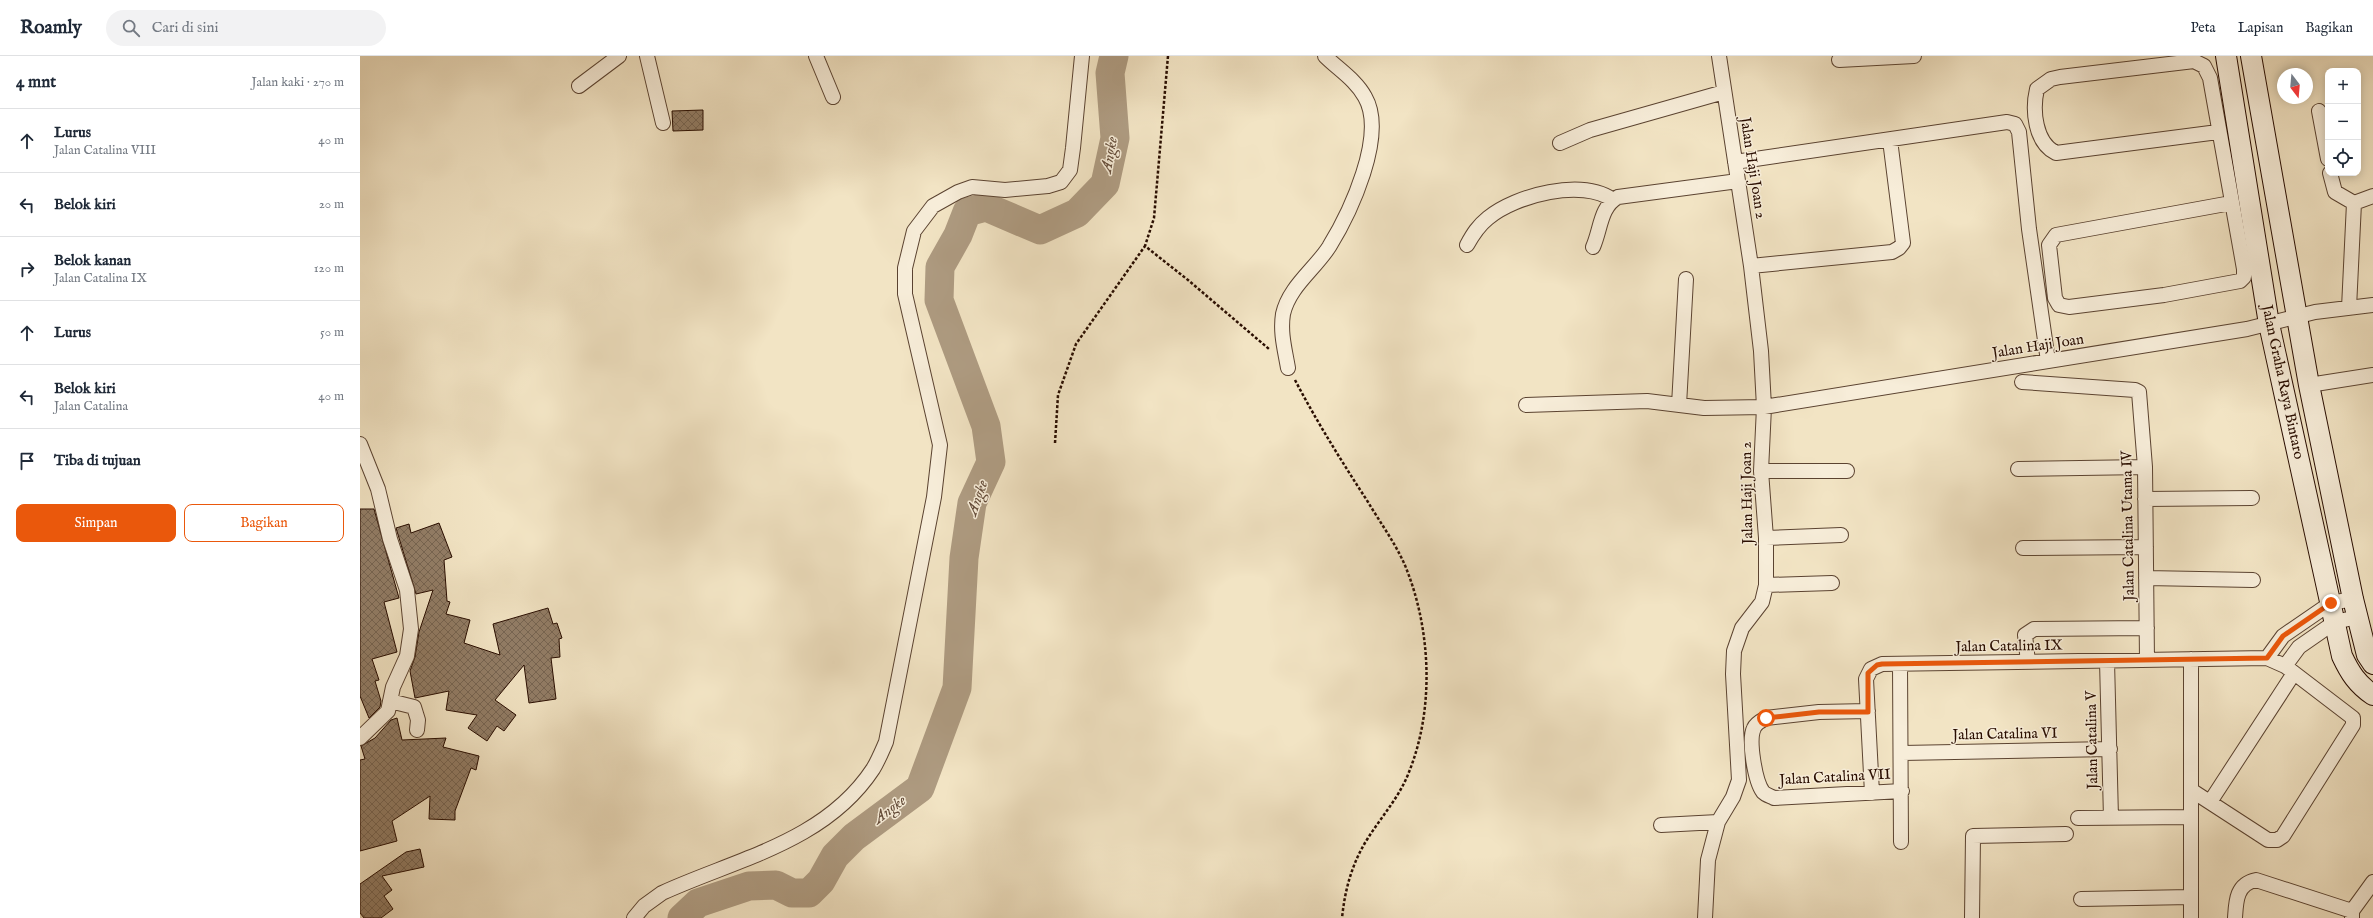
<!DOCTYPE html>
<html lang="id">
<head>
<meta charset="utf-8">
<style>
	:root { --surface:#fff; --page:#f2f2f3; --text:#1f2937; --muted:#747a83; --line:#e0e1e3; --accent:#ea580c }
	body { margin:0; font-family:"IM FELL English",serif; background:var(--page); color:var(--text) }
	.controls { position:absolute; right:12px; top:12px; display:grid; overflow:hidden; border-radius:8px; box-shadow:0 2px 10px #0003 }
	.controls button { width:36px; height:36px; display:grid; place-items:center; padding:0; border:0; border-bottom:1px solid var(--line); background:var(--surface); color:var(--text); font:20px sans-serif }
	.compass { position:absolute; left:1917px; top:12px; width:36px; height:36px; border-radius:50%; background:var(--surface); box-shadow:0 2px 10px #0003; rotate:164deg }
	.stop { position:absolute; width:12px; height:12px; margin:-9px; border:3px solid #ea580c; border-radius:50%; background:#fff }
	.stop.end { background:#ea580c; border-color:#fff; box-shadow:0 1px 4px #0008 }
	.list { margin:0; padding:0; list-style:none }
	h2 { display:flex; justify-content:space-between; align-items:center; height:52px; margin:0; padding:0 16px; font-size:17px }
	h2 small { font-size:13px; font-weight:400; color:var(--muted) }
	.list li { display:grid; grid-template-columns:26px 1fr auto; gap:12px; align-items:center; box-sizing:border-box; height:64px; padding:0 16px; border-top:1px solid var(--line) }
	.list b { display:block; font-size:15px; white-space:nowrap }
	.list p { margin:0; font-size:13px; white-space:nowrap; color:var(--muted) }
	.list em { font-size:13px; font-style:normal; color:var(--muted) }
	.actions { display:flex; gap:8px; padding:12px 16px }
	.actions a { flex:1; padding:9px 0; border:1px solid var(--accent); border-radius:8px; text-align:center; font-size:14px; color:var(--accent) }
	.actions .main { background:var(--accent); color:#fff }
	.icon { flex:none; width:22px; height:22px; fill:none; stroke:currentColor; stroke-width:2; stroke-linecap:round; stroke-linejoin:round }
	.map { position:relative; flex:none; width:2013px; height:862px; overflow:hidden }
	header { display:flex; align-items:center; gap:24px; box-sizing:border-box; height:56px; padding:0 20px; background:var(--surface); border-bottom:1px solid var(--line) }
	header strong { font-size:19px }
	nav { display:flex; gap:22px; margin-inline-start:auto; font-size:14px }
	.search { width:280px; height:36px; background:var(--page); display:flex; align-items:center; gap:10px; box-sizing:border-box; padding:0 14px; border-radius:22px; color:var(--muted); font-size:15px }
	main { display:flex }
	aside { flex:1; background:var(--surface) }
	.map>svg:first-child { display:block }
</style>
</head>
<body>
<header>
<strong>Roamly</strong>
<div class="search"><svg class="icon" aria-label="search" viewBox="0 0 24 24"><circle cx="10" cy="10" r="6"/><path d="M15 15l6 6"/></svg>Cari di sini</div>
<nav><a>Peta</a><a>Lapisan</a><a>Bagikan</a></nav>
</header>
<main>
<aside>
<h2>4 mnt<small>Jalan kaki · 270 m</small></h2>
<ul class="list">
<li><svg class="icon" aria-label="ahead" viewBox="0 0 24 24"><path d="M12 20V5M6 11l6-6 6 6"/></svg><div><b>Lurus</b><p>Jalan Catalina VIII</p></div><em>40 m</em></li>
<li><svg class="icon" aria-label="left" viewBox="0 0 24 24"><path d="M17 20v-9H6M10 6l-5 5 5 5"/></svg><div><b>Belok kiri</b></div><em>20 m</em></li>
<li><svg class="icon" aria-label="right" viewBox="0 0 24 24"><path d="M7 20v-9h11M14 6l5 5-5 5"/></svg><div><b>Belok kanan</b><p>Jalan Catalina IX</p></div><em>120 m</em></li>
<li><svg class="icon" aria-label="ahead" viewBox="0 0 24 24"><path d="M12 20V5M6 11l6-6 6 6"/></svg><div><b>Lurus</b></div><em>50 m</em></li>
<li><svg class="icon" aria-label="left" viewBox="0 0 24 24"><path d="M17 20v-9H6M10 6l-5 5 5 5"/></svg><div><b>Belok kiri</b><p>Jalan Catalina</p></div><em>40 m</em></li>
<li><svg class="icon" aria-label="arrive" viewBox="0 0 24 24"><path d="M6 21V4h12l-3 4 3 4H6"/></svg><div><b>Tiba di tujuan</b></div></li>
</ul>
<div class="actions"><a class="main">Simpan</a><a>Bagikan</a></div>
</aside>
<div class="map">
<svg width="2013" height="862" viewBox="0 0 2013 862">
	<defs>
		<pattern id="building-cross-hatch" width="8" height="8" patternUnits="userSpaceOnUse"><rect width="8" height="8" fill="#927d66"/><path d="M0 0l8 8M0 8l8-8" fill="none" stroke="#776552"/></pattern>
	</defs>
	<rect width="100%" height="100%" fill="#f2e4c4"/>
	<filter id="stains"><feTurbulence type="fractalNoise" baseFrequency=".005" numOctaves="4"/><feColorMatrix values="0 0 0 0 .2 0 0 0 0 .09 0 0 0 0 .02 0 0 0 .5 -.17"/></filter>
	<radialGradient id="worn" r=".72"><stop offset=".6" stop-color="#630" stop-opacity="0"/><stop offset="1" stop-color="#630" stop-opacity=".3"/></radialGradient>
	<g fill="none" stroke-linecap="round" stroke-linejoin="round">
		<path stroke="#ae9b81" stroke-width="29" d="M322,862L338,847L389,830L416,829L432,837H449L461,825L475,800L494,781L560,732L597,632L604,502L612,447L631,406L626,370L579,244L580,211L598,179L607,156L626,151L680,174L717,157L745,128L755,82L750,17L754,0"/>
	</g>
	<path fill="url(#building-cross-hatch)" stroke="#290d00" d="M343,54V74L313,75L312,55Z
		M0,453H14L39,542L24,546L37,596L12,603L19,624L15,625L21,645L20,651L9,662L0,640Z
		M79,467L92,501L84,504L87,545L90,546L86,558L110,564L104,587L140,599L133,568L188,552L193,568L197,567L202,582L199,583L200,601L191,602L196,643L169,647L164,609L135,644L156,659L144,675L137,670L127,685L108,672L117,659L86,654L89,635L55,642L50,615L55,601L59,576L73,534L56,538L36,472L49,468L51,477Z
		M37,662L42,684L86,682L83,691L119,700L116,714L111,712L95,755V764L69,763L70,740L32,765L37,785L0,795V704L5,703L1,690L15,682L31,664Z
		M60,793L64,811L22,820L32,834L24,840L33,853L21,862H4L0,857V828L46,796Z"/>
	<g fill="none" stroke-linecap="round" stroke-linejoin="round">
		<defs>
			<path id="street" d="M287,0L303,67
				M456,0L473,41
				M1479,4L1554,0
				M219,30L259,0
				M1959,55L1968,103
				M1858,76L1696,97C1675,87 1672,54 1677,33L1691,23L1700,21L1834,5L1844,10L1850,22L1884,213V221L1880,225L1804,239L1709,251L1699,249L1695,242L1689,189L1696,179L1871,147
				M1200,87L1230,74L1364,36
				M1375,106L1647,66L1655,68L1659,76L1669,173L1688,305
				M1970,117L1975,136L1994,147L1989,252
				M1994,147L2013,140
				M1107,189C1113,178 1118,170 1128,162C1156,139 1222,122 1253,144
				M1233,191C1241,173 1240,151 1258,141L1378,125
				M1391,210L1532,196L1539,192L1543,187L1530,84
				M928,312C925,294 920,277 923,258C929,231 954,214 969,191C990,157 1027,79 1005,41C996,24 978,13 965,0
				M1662,326L1775,334L1779,336L1785,411L1787,604
				M1949,329L2013,319
				M1166,349L1287,345L1344,352L1404,351L1887,273L1955,256L2013,249
				M1319,349L1326,223
				M0,388L18,433L30,483L47,534L51,573L47,600L33,631L28,655L0,682
				M1658,413L1785,411
				M1401,415H1487
				M1785,443L1892,442
				M1406,482L1481,479
				M1663,492L1786,491
				M1786,522L1893,524
				M1406,529L1472,527
				M1907,602L1923,580L1971,547L1993,543
				M1747,605L1751,762
				M1668,606L1665,579L1674,573L1787,572
				M1540,609L1541,786
				M1925,610L1939,591L1975,566L1997,561
				M30,645L54,651L58,664L57,674
				M1508,655L1459,656L1406,662C1401,665 1396,667 1394,672C1388,684 1395,725 1403,736C1406,739 1410,740 1414,742L1542,735
				M1542,697L1750,693
				M1512,737L1506,623L1511,613L1522,608L1907,602L1925,610L1993,662V669L1923,780L1917,784H1908L1831,734
				M1850,746L1934,617
				M1718,762L1831,761
				M1301,769L1358,766
				M1721,843L1831,841
				M274,862L284,850L302,837C376,803 465,786 513,713C518,705 522,695 526,686L574,441L580,389L545,238V212L554,175L573,150L598,136L612,131L645,134L688,130L701,126L710,114L713,92L722,0
				M1345,862L1348,804L1358,766L1373,741L1379,724L1373,618L1374,595L1382,572L1402,546L1406,529V482L1401,415L1404,351L1401,295L1391,210L1359,0
				M1612,862L1613,780L1706,778
				M1831,862V603
				M1875,862C1876,846 1876,828 1896,824L1992,855
				M1992,862V855L2013,826"/>
			<path id="secondary" d="M1866,0L1909,268L1982,600C1990,617 1997,628 2013,639
				M1891,0L1949,329L1993,543L2007,599L2013,608"/>
		</defs>
		<use href="#street" stroke="#5b4331" stroke-width="16"/>
		<use href="#secondary" stroke="#290d00" stroke-width="22"/>
		<path stroke="#290d00" stroke-width="2.5" stroke-dasharray="3 2" stroke-linecap="butt" d="M808,0L794,162L785,190L828,224L909,293
			M935,324C957,366 982,406 1008,446C1021,468 1039,492 1048,517C1071,578 1074,654 1049,716C1040,740 1022,760 1008,782C992,807 985,833 982,862
			M695,387L698,339L716,288L785,190"/>
		<use href="#street" stroke="#f7edd9" stroke-width="14"/>
		<use href="#secondary" stroke="#f7edd9" stroke-width="20"/>
	</g>
	<g fill="none" stroke-linecap="round" stroke-linejoin="round">
		<path stroke="#ea580c" stroke-width="5" d="M1406,662L1459,656H1508V617L1517,609L1522,608L1907,602L1923,580L1971,547"/>
	</g>
	<g text-anchor="middle" dominant-baseline="central" stroke-width="3" stroke-linejoin="round" paint-order="stroke">
		<g font-size="15" fill="#290d00" stroke="#f7edd9">
			<text transform="translate(1393 112) rotate(81)">Jalan Haji Joan 2</text>
			<text transform="translate(1678 290) rotate(-9)">Jalan Haji Joan</text>
			<text transform="translate(1923 326) rotate(78)">Jalan Graha Raya Bintaro</text>
			<text transform="translate(1387 437) rotate(-91)">Jalan Haji Joan 2</text>
			<text transform="translate(1768 470) rotate(-91)">Jalan Catalina Utama IV</text>
			<text transform="translate(1649 590) rotate(-1)">Jalan Catalina IX</text>
			<text transform="translate(1645 678) rotate(-1)">Jalan Catalina VI</text>
			<text transform="translate(1732 684) rotate(-91)">Jalan Catalina V</text>
			<text transform="translate(1475 721) rotate(-3)">Jalan Catalina VII</text>
		</g>
		<g font-size="16" font-style="italic" fill="#654d3a" stroke="#f7edd9">
			<text transform="translate(750 99) rotate(-80)">Angke</text>
			<text transform="translate(618 442) rotate(-71)">Angke</text>
			<text transform="translate(530 754) rotate(-37)">Angke</text>
		</g>
	</g>
	<rect width="100%" height="100%" filter="url(#stains)"/>
	<rect width="100%" height="100%" fill="url(#worn)"/>
</svg>
<div class="controls">
<button>+</button>
<button>−</button>
<button><svg class="icon" aria-label="locate" viewBox="0 0 24 24"><circle cx="12" cy="12" r="6"/><path d="M12 2v4M12 18v4M2 12h4M18 12h4"/></svg></button>
</div>
<svg class="compass" viewBox="-18 -18 36 36"><path d="M0-13l5 13h-10z" fill="#e53935"/><path d="M0 13l5-13h-10z" fill="#747a83"/></svg>
<div class="stop" style="left:1406px;top:662px"></div>
<div class="stop end" style="left:1971px;top:547px"></div>
</div>
</main>
</body>
</html>
